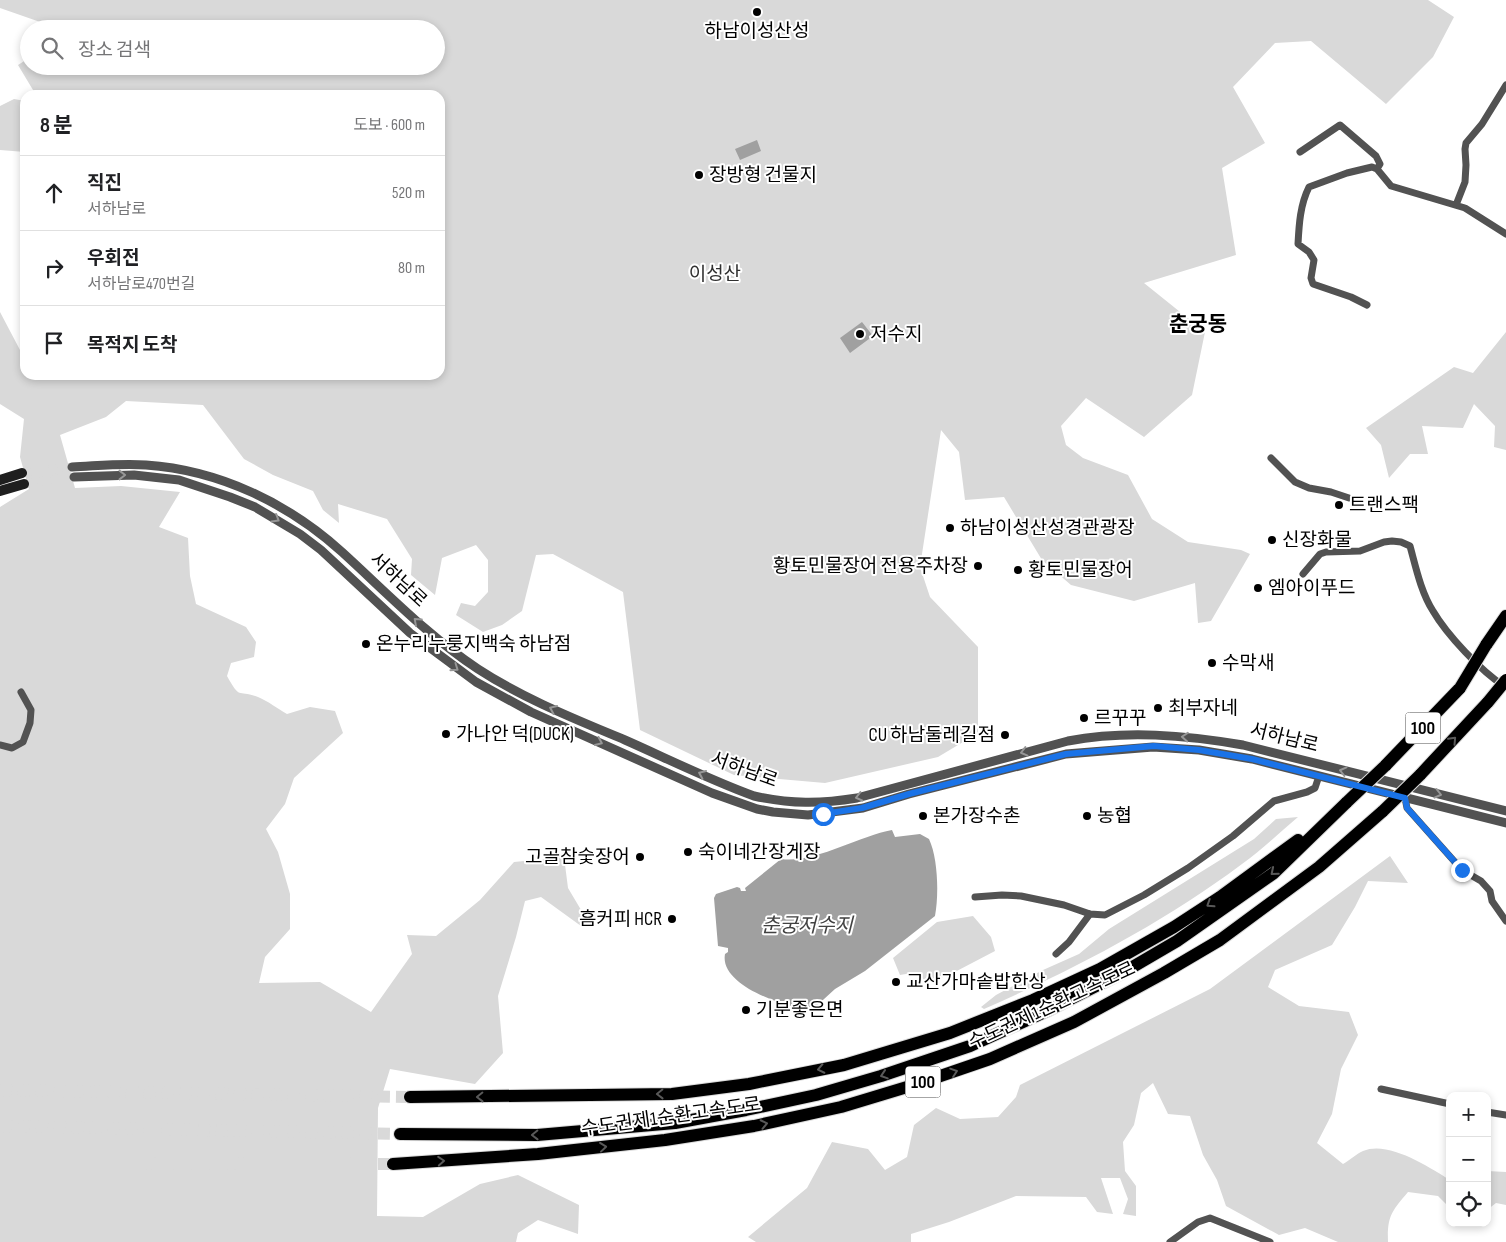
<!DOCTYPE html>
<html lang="ko">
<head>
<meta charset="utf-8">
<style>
	:root { --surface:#fff; --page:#f2f2f2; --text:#202124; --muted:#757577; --line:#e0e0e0 }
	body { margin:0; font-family:"Sofia Sans Condensed","Noto Sans KR",sans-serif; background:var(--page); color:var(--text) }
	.controls { position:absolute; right:15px; bottom:15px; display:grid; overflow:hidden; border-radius:10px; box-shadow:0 2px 8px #0003 }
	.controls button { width:45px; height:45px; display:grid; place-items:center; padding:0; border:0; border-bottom:1px solid var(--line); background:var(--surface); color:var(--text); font:25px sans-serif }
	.stop { position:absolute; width:15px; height:15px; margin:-11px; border:4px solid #1a73e8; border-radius:50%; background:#fff }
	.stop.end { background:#1a73e8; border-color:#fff; box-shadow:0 1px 5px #0008 }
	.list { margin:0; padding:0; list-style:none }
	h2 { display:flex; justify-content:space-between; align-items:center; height:65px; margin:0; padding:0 20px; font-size:21px }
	h2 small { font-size:16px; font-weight:400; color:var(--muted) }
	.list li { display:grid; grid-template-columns:32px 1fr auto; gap:15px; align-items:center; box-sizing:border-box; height:75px; padding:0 20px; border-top:1px solid var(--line) }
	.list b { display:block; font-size:19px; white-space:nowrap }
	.list p { margin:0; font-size:16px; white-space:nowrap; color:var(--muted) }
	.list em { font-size:16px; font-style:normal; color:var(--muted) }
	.icon { flex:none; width:28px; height:28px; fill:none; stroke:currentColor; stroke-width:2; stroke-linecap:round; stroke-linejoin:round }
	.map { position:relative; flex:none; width:1506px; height:1242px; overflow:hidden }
	.search { position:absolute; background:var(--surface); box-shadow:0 2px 8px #0003; left:20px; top:20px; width:425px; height:55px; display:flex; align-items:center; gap:12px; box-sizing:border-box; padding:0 18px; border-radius:28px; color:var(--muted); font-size:19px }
	.panel { position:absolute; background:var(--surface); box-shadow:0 2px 8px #0003; left:20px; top:90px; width:425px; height:290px; border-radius:15px }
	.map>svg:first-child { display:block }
</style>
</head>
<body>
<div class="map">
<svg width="1506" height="1242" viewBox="0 0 1506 1242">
	<rect width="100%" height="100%" fill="#fff"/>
	<path fill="#d9d9d9" d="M0,0H1428L1454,17L1433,57L1386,104L1311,41L1275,43L1233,87L1265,143L1222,168L1236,255L1144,283L1205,332L1192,395L1144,437L1086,398L1061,426L1066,445L1083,458L1128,475L1152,519L1188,542L1241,550L1250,554L1211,621L1198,623L1195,583L1134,601L1071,585L1042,560L1004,497L965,500L959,452L941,430L920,567L930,597L978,647V733L938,757L825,783L734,775L640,730L623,592L553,554L536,555L522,611L502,625L483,632L456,615L461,603L475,606L488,592V560L476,545L442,558L435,595L411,575L412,559L387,519L338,504L339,523L323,510L313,491L273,475L244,459L203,405L126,401L106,417L60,435L75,488L121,486L180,492L159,527L188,538L190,576L196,604L246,627L256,642L254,657L231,663L227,676C241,701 237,689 258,697C268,701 278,709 287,714L310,707L335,711L343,733L294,778L285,804L266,829L278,852L290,894V929L265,957L259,983L320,982L371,1012L412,954L407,935L436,936L480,900L514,862L564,857L568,888L590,925L581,926L541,897L525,901L516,937L498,996L503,1053L475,1084L390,1069L378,1108L377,1216L423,1217L480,1184L518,1175L579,1205L578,1234L538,1220L518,1233L516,1242H0V507L29,489L20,457L24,419L0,404V312L20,350L25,349V375H440V95H36L18,65L29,58V66H436V29H45L43,23L0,8Z
		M14,99L25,101V152L0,150V106Z
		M1506,332V450L1494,447L1495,426L1474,404L1463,428L1422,426L1428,454H1410L1389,478L1381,445L1366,428L1454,367L1473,373Z
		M1298,817C1279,833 1262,850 1242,864C1163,923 1075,969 984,1009L981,1007L996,995L1043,970L1079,954L1109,929L1254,839L1276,819Z
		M1390,856L1408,883L1368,881L1355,907L1332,945L1275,970L1268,987L1299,1006L1349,1012L1358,1035L1341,1069L1332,1114L1317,1143L1343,1164C1350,1160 1356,1154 1363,1151C1388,1140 1429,1167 1450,1180V1208L1438,1196L1408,1192C1392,1211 1387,1216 1388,1242H1338L1305,1228L1279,1235L1226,1206L1217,1180L1203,1155L1190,1116L1168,1114L1153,1083L1141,1093L1134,1125L1123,1142L1125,1171L1136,1186V1216L1123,1214L1128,1199L1120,1178H1101L1113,1214L1097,1212L1086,1197L1016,1196L949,1222L911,1234V1242H756L748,1237L807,1188L832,1142L868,1149L885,1170L907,1157L914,1125L936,1108L960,1119L998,1117L1016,1097L1020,1085L1210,989Z
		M973,916L991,937L995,951L951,974L927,983L917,972L900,975L893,958L937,922Z
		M1487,1171L1506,1172V1205L1496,1203L1487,1210Z"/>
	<path fill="#a0a0a0" d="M757,140L761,151L740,160L735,149Z
		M862,322L873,336L850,353L840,338Z
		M892,830L895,837L920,834L929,839C938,858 939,895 935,916L865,971L835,989L812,1010C788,1008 719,986 725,954L728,952V948L718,946L714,898L716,894L737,887L740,888L741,891H746L745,888L781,859C813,864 859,836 892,830Z"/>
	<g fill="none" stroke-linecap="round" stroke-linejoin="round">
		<path stroke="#d9d9d9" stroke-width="9" stroke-dasharray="9 4.5" stroke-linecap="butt" d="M22,473L72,467
			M24,484L74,477"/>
		<path stroke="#d9d9d9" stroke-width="12" stroke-dasharray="12 6" stroke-linecap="butt" d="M0,1090L410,1097
			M0,1126L400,1134
			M0,1163L393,1164"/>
		<defs>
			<path id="motorway" d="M1486,645L1506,616
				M1385,766L1460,688
				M1420,775L1488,702
				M410,1097L672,1094L749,1084L844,1065L950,1033L1033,1000L1100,969L1174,927L1220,897L1298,840
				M400,1134L537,1135L675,1123L746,1110L816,1095L881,1076L970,1046L1047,1011L1124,972L1177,941L1274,873L1347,802
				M393,1164L538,1154L665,1140L754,1126L841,1107L917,1084L990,1059L1074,1022L1164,973L1220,940L1319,867L1383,811"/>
		</defs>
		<use href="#motorway" stroke="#dbdbdb" stroke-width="14"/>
		<path stroke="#525252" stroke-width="7" d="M1300,152L1340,125L1376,156L1380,164L1377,169
			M1456,205L1465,182L1466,165L1465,149L1466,143L1482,124L1506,85
			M1367,305L1351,297L1313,284L1311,278L1314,260L1309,252L1298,244C1299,225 1300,205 1309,187L1347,173L1372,167L1377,169L1391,186L1465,208L1506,234
			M1271,458L1295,482L1309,488L1331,492L1349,498
			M1303,574L1320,554L1326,552L1360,551L1384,542L1392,541L1401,542L1410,546C1416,568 1421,592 1433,611C1447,635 1481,671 1504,686
			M0,745L12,748L23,742L30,723L31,710L21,692
			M1405,798L1407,808L1462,870L1481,881L1490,891L1492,901L1506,921
			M975,897L1002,895L1021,896L1064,905L1090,914L1105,915L1144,895L1188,868L1233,836L1274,801L1307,792L1315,788L1319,776
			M1056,954L1069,942L1090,914
			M1381,1089L1450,1104
			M1487,1112L1506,1115
			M1170,1242L1198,1222L1210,1218L1270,1242"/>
		<path stroke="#525252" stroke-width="9" d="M72,467C96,466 121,463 146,465C219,470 288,503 342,552C386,592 428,636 478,669C524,699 575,719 625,740C668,759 710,780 754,796C791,804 820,804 857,798L1068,741C1126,730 1185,735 1243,745L1506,811
			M74,477L134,475L179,480L230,497L255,507L300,534L321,550L410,633L476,682L531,712L712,793L757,809L773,812L808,815L863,808L909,794L1066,754L1153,747L1199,750L1252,759L1506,823"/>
		<path stroke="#1f1f1f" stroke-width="10" d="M0,480L22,473
			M0,491L24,484"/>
		<use href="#motorway" stroke="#000" stroke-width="12"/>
		<defs>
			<path id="motorway-bridge" d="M1460,688L1486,645
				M1488,702L1506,680
				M1347,802L1385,766
				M1383,811L1420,775"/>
		</defs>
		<use href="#motorway-bridge" stroke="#dbdbdb" stroke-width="14" stroke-linecap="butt"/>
		<use href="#motorway-bridge" stroke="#000" stroke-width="12"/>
	</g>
	<defs><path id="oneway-chevron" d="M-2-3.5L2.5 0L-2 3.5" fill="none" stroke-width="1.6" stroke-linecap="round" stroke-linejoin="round" transform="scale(1.25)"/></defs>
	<g stroke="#979797">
		<use href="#oneway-chevron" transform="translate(122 475)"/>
		<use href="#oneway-chevron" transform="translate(276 519) rotate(31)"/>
		<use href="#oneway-chevron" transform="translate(417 621) rotate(-138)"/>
		<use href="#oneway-chevron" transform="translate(455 668) rotate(35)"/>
		<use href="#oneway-chevron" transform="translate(553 709) rotate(-156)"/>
		<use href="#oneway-chevron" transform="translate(1185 737) rotate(-176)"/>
		<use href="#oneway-chevron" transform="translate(599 742) rotate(24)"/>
		<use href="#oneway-chevron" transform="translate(1024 752) rotate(166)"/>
		<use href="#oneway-chevron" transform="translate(1343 771) rotate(-166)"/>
		<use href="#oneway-chevron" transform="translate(702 774) rotate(-156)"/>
		<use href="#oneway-chevron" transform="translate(1438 794) rotate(14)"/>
		<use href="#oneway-chevron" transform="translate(859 797) rotate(166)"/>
	</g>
	<g stroke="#595959">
		<use href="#oneway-chevron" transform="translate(1453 740) rotate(-47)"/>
		<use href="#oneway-chevron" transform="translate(1274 872) rotate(140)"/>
		<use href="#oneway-chevron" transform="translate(1210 904) rotate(147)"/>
		<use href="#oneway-chevron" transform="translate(821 1069) rotate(168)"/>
		<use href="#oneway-chevron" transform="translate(954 1072) rotate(-19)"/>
		<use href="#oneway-chevron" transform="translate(884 1075) rotate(162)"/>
		<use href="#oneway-chevron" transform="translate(660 1094) rotate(179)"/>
		<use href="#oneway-chevron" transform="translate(480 1097) rotate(179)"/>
		<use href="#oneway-chevron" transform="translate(764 1124) rotate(-12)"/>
		<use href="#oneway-chevron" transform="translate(535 1135) rotate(179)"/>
		<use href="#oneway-chevron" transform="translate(603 1147) rotate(-6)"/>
		<use href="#oneway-chevron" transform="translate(441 1161) rotate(-4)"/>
	</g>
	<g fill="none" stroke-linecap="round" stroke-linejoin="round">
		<path stroke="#1a73e8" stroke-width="6" d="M823,814L862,808L909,794L1066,754L1154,746L1199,750L1252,759L1405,798L1407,808L1462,870"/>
	</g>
	<g fill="#000" stroke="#fff" stroke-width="2">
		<circle cx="757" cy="12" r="5"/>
		<circle cx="699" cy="175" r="5"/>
		<circle cx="860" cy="334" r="5"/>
		<circle cx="1339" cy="505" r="5"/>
		<circle cx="950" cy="528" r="5"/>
		<circle cx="1272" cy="540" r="5"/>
		<circle cx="978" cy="566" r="5"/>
		<circle cx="1018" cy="570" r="5"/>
		<circle cx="1258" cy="588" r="5"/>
		<circle cx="366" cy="644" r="5"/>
		<circle cx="1212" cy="663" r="5"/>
		<circle cx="1158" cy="708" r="5"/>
		<circle cx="1084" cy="718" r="5"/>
		<circle cx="446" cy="734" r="5"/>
		<circle cx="1005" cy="735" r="5"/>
		<circle cx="923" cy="816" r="5"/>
		<circle cx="1087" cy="816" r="5"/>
		<circle cx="688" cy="852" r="5"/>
		<circle cx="640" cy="857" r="5"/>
		<circle cx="672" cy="919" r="5"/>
		<circle cx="896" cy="982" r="5"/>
		<circle cx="746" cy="1010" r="5"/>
	</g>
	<g text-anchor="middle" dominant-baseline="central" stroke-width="4" stroke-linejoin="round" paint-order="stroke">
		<g fill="#fff" stroke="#4c4c4c" stroke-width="1">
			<rect x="1405.5" y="712.5" width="35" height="31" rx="4"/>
			<rect x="905.5" y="1066.5" width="35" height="31" rx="4"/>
		</g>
		<g font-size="18" font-weight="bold" fill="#000">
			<text x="1423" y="728">100</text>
			<text x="923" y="1082">100</text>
		</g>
		<g font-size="19" fill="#000" stroke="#fff" text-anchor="start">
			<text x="757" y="31" text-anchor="middle">하남이성산성</text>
			<text x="709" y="175">장방형 건물지</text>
			<text x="870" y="334">저수지</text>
			<text x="1349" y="505">트랜스팩</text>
			<text x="960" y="528">하남이성산성경관광장</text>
			<text x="1282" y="540">신장화물</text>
			<text x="968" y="566" text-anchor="end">황토민물장어 전용주차장</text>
			<text x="1028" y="570">황토민물장어</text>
			<text x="1268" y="588">엠아이푸드</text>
			<text x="376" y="644">온누리누룽지백숙 하남점</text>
			<text x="1222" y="663">수막새</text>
			<text x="1168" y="708">최부자네</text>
			<text x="1094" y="718">르꾸꾸</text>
			<text x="456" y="734">가나안 덕(DUCK)</text>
			<text x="995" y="735" text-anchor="end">CU 하남둘레길점</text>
			<text x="933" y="816">본가장수촌</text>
			<text x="1097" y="816">농협</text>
			<text x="698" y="852">숙이네간장게장</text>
			<text x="630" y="857" text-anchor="end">고골참숯장어</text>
			<text x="662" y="919" text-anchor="end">흠커피 HCR</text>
			<text x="906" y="982">교산가마솥밥한상</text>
			<text x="756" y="1010">기분좋은면</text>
		</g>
		<g font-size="19" fill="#303030" stroke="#fff">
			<text x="715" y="274">이성산</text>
		</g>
		<g font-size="19" fill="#000" stroke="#fff">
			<text transform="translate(398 580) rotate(43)">서하남로</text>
			<text transform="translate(1284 738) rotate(14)">서하남로</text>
			<text transform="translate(744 770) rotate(20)">서하남로</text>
			<text transform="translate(1052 1006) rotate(-25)">수도권제1순환고속도로</text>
			<text transform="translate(671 1117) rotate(-8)">수도권제1순환고속도로</text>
		</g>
		<g font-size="20" font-style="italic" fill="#414141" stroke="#fff">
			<text x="807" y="926">춘궁저수지</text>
		</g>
		<g font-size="21" font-weight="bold" fill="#000" stroke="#fff">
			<text x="1198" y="324">춘궁동</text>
		</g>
	</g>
</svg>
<div class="controls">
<button>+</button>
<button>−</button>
<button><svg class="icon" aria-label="locate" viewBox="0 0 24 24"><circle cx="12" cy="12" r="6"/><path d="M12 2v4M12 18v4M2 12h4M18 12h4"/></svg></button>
</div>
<div class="stop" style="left:823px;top:814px"></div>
<div class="stop end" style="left:1462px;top:870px"></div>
<div class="search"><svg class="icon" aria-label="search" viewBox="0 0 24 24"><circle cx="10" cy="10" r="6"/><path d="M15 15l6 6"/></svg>장소 검색</div>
<section class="panel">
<h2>8 분<small>도보 · 600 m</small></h2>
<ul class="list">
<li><svg class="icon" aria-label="ahead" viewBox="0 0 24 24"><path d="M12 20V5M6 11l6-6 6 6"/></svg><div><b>직진</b><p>서하남로</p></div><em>520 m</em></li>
<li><svg class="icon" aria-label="right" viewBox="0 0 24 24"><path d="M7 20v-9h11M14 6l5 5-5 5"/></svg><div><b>우회전</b><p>서하남로470번길</p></div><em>80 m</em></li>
<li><svg class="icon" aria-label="arrive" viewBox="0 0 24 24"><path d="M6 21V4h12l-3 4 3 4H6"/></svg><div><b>목적지 도착</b></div></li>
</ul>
</section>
</div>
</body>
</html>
